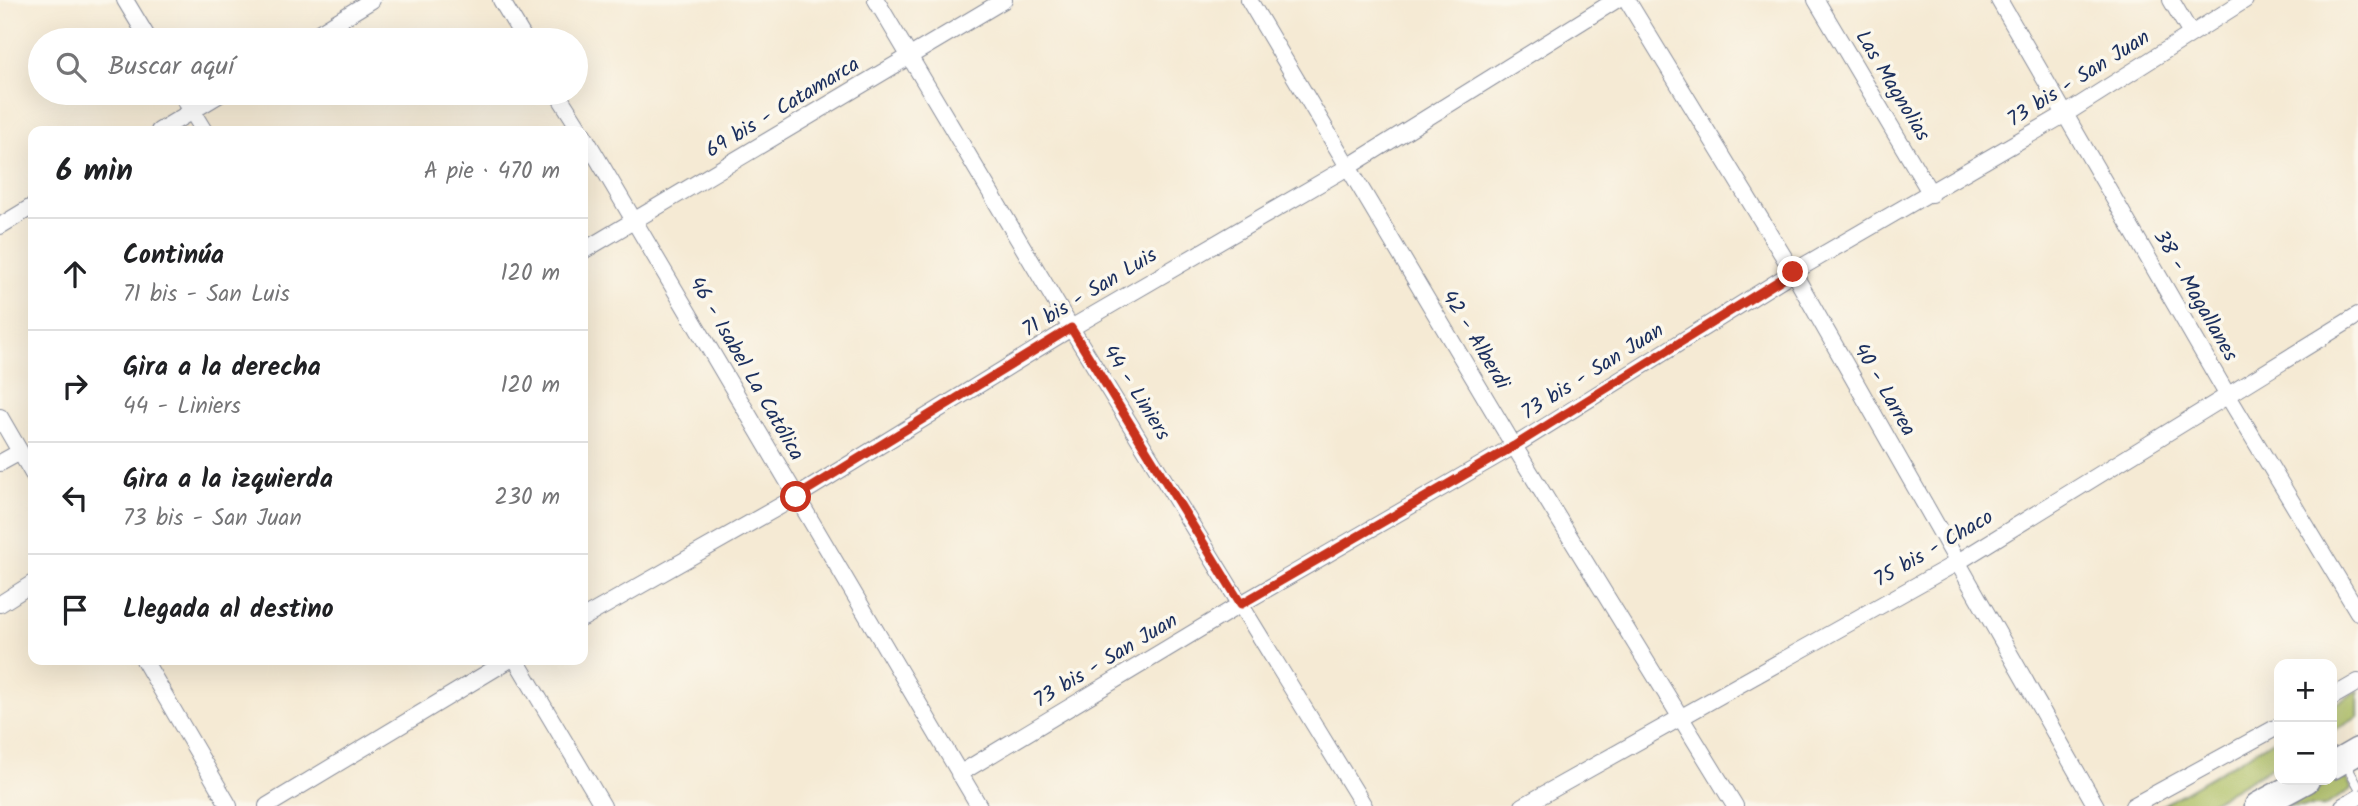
<!DOCTYPE html>
<html lang="es">
<head>
<meta charset="utf-8">
<style>
	:root { --surface:#fff; --page:#f2f2f2; --text:#202124; --muted:#757577; --line:#e0e0e0 }
	body { margin:0; font-family:Kalam,sans-serif; background:var(--page); color:var(--text) }
	.controls { position:absolute; right:21px; bottom:21px; display:grid; overflow:hidden; border-radius:14px; box-shadow:0 7px 28px #0002 }
	.controls button { width:63px; height:63px; display:grid; place-items:center; padding:0; border:0; border-bottom:2px solid var(--line); background:var(--surface); color:var(--text); font:35px sans-serif }
	.stop { position:absolute; width:21px; height:21px; margin:-16px; border:5px solid #c8321e; border-radius:50%; background:#fff }
	.stop.end { background:#c8321e; border-color:#fff; box-shadow:0 2px 7px #0008 }
	.list { margin:0; padding:0; list-style:none }
	h2 { display:flex; justify-content:space-between; align-items:center; height:91px; margin:0; padding:0 28px; font-size:30px }
	h2 small { font-size:23px; font-weight:400; color:var(--muted) }
	.list li { display:grid; grid-template-columns:46px 1fr auto; gap:21px; align-items:center; box-sizing:border-box; height:112px; padding:0 28px; border-top:2px solid var(--line) }
	.list b { display:block; font-size:26px; white-space:nowrap }
	.list p { margin:0; font-size:23px; white-space:nowrap; color:var(--muted) }
	.list em { font-size:23px; font-style:normal; color:var(--muted) }
	.icon { flex:none; width:38px; height:38px; fill:none; stroke:currentColor; stroke-width:2; stroke-linecap:round; stroke-linejoin:round }
	.map { position:relative; flex:none; width:2358px; height:806px; overflow:hidden }
	.search { position:absolute; background:var(--surface); box-shadow:0 7px 28px #0002; left:28px; top:28px; width:560px; height:77px; display:flex; align-items:center; gap:18px; box-sizing:border-box; padding:0 24px; border-radius:38px; color:var(--muted); font-size:26px }
	.panel { position:absolute; background:var(--surface); box-shadow:0 7px 28px #0002; left:28px; top:126px; width:560px; height:539px; border-radius:14px }
	.map>svg:first-child { display:block }
</style>
</head>
<body>
<div class="map">
<svg width="2358" height="806" viewBox="0 0 2358 806">
	<rect width="100%" height="100%" fill="#fbf7ec"/>
	<filter id="ink" filterUnits="userSpaceOnUse"><feTurbulence type="fractalNoise" baseFrequency=".0143" numOctaves="2"/><feDisplacementMap in="SourceGraphic" scale="14" xChannelSelector="R" yChannelSelector="G"/><feConvolveMatrix kernelMatrix="1 2 1 2 8 2 1 2 1" color-interpolation-filters="sRGB"/></filter>
	<filter id="wash" filterUnits="userSpaceOnUse"><feTurbulence type="fractalNoise" baseFrequency=".00686" numOctaves="4" result="noise"/><feDisplacementMap in="SourceGraphic" scale="28" xChannelSelector="R" yChannelSelector="G"/><feGaussianBlur stdDeviation="1.57" result="paint"/><feColorMatrix in="noise" values="0 0 0 0 0 0 0 0 0 0 0 0 0 0 0 0 0 1.4 0 .05"/><feComposite in="paint" operator="in"/></filter>
	<g filter="url(#wash)">
		<rect width="100%" height="100%" fill="#f5ead4"/>
		<path fill="#abbd60" stroke="#63765f" stroke-width="2" d="M2358,691V717L2332,732V706Z
			M2279,737V763L2205,806H2161Z
			M2343,774L2352,789L2324,806H2288Z"/>
	</g>
	<g filter="url(#ink)">
		<g fill="none" stroke-linecap="round" stroke-linejoin="round">
			<defs>
				<path id="service" d="M2346,764L2358,786"/>
				<path id="minor" d="M125,0L149,40
					M501,0L525,40
					M876,0L1071,328L1364,806
					M1249,0L1514,446L1735,806
					M1627,0L1793,272L2096,806
					M1816,0L1931,194
					M1999,0L2228,396L2358,612
					M2171,0L2191,34
					M307,40L372,0
					M181,93L204,131
					M557,93L581,131
					M159,131L222,93
					M583,134L979,806
					M0,226L33,206
					M583,251L1004,0
					M0,417L33,474
					M0,463L20,452
					M0,604L33,583
					M583,618L796,497L1071,328L1348,167L1616,0
					M144,660L229,806
					M516,660L603,806
					M2332,697L2358,682
					M959,774L1241,604L1514,446L1793,272L2067,113L2245,0
					M267,806L509,660
					M1523,806L1958,562L2358,315
					M2133,806L2279,726
					M2343,806L2358,797"/>
				<path id="trunk" d="M2332,766L2358,751
					M2258,806L2306,780"/>
			</defs>
			<use href="#service" stroke="#888c99" stroke-width="10"/>
			<use href="#minor" stroke="#888c99" stroke-width="18"/>
			<use href="#trunk" stroke="#888c99" stroke-width="29"/>
			<use href="#service" stroke="#fff" stroke-width="8"/>
			<use href="#minor" stroke="#fff" stroke-width="16"/>
			<use href="#trunk" stroke="#fff" stroke-width="26"/>
		</g>
	</g>
	<g fill="none" stroke-linecap="round" stroke-linejoin="round" filter="url(#ink)">
		<path stroke="#c8321e" stroke-width="9" d="M796,497L1071,328L1241,604L1514,446L1793,272"/>
	</g>
	<g text-anchor="middle" dominant-baseline="central" stroke-width="7" stroke-linejoin="round" paint-order="stroke">
		<g font-size="21" fill="#1b2f5e" stroke="#fbf7ec">
			<text transform="translate(2079 79) rotate(-32)">73 bis - San Juan</text>
			<text transform="translate(1892 86) rotate(59)">Las Magnolias</text>
			<text transform="translate(783 108) rotate(-31)">69 bis - Catamarca</text>
			<text transform="translate(1090 293) rotate(-31)">71 bis - San Luis</text>
			<text transform="translate(2195 296) rotate(60)">38 - Magallanes</text>
			<text transform="translate(1475 340) rotate(59)">42 - Alberdi</text>
			<text transform="translate(746 369) rotate(60)">46 - Isabel La Católica</text>
			<text transform="translate(1593 372) rotate(-32)">73 bis - San Juan</text>
			<text transform="translate(1884 390) rotate(60)">40 - Larrea</text>
			<text transform="translate(1136 393) rotate(58)">44 - Liniers</text>
			<text transform="translate(1934 549) rotate(-30)">75 bis - Chaco</text>
			<text transform="translate(1106 661) rotate(-31)">73 bis - San Juan</text>
		</g>
	</g>
</svg>
<div class="controls">
<button>+</button>
<button>−</button>
</div>
<div class="stop" style="left:796px;top:497px"></div>
<div class="stop end" style="left:1793px;top:272px"></div>
<div class="search"><svg class="icon" aria-label="search" viewBox="0 0 24 24"><circle cx="10" cy="10" r="6"/><path d="M15 15l6 6"/></svg>Buscar aquí</div>
<section class="panel">
<h2>6 min<small>A pie · 470 m</small></h2>
<ul class="list">
<li><svg class="icon" aria-label="ahead" viewBox="0 0 24 24"><path d="M12 20V5M6 11l6-6 6 6"/></svg><div><b>Continúa</b><p>71 bis - San Luis</p></div><em>120 m</em></li>
<li><svg class="icon" aria-label="right" viewBox="0 0 24 24"><path d="M7 20v-9h11M14 6l5 5-5 5"/></svg><div><b>Gira a la derecha</b><p>44 - Liniers</p></div><em>120 m</em></li>
<li><svg class="icon" aria-label="left" viewBox="0 0 24 24"><path d="M17 20v-9H6M10 6l-5 5 5 5"/></svg><div><b>Gira a la izquierda</b><p>73 bis - San Juan</p></div><em>230 m</em></li>
<li><svg class="icon" aria-label="arrive" viewBox="0 0 24 24"><path d="M6 21V4h12l-3 4 3 4H6"/></svg><div><b>Llegada al destino</b></div></li>
</ul>
</section>
</div>
</body>
</html>
